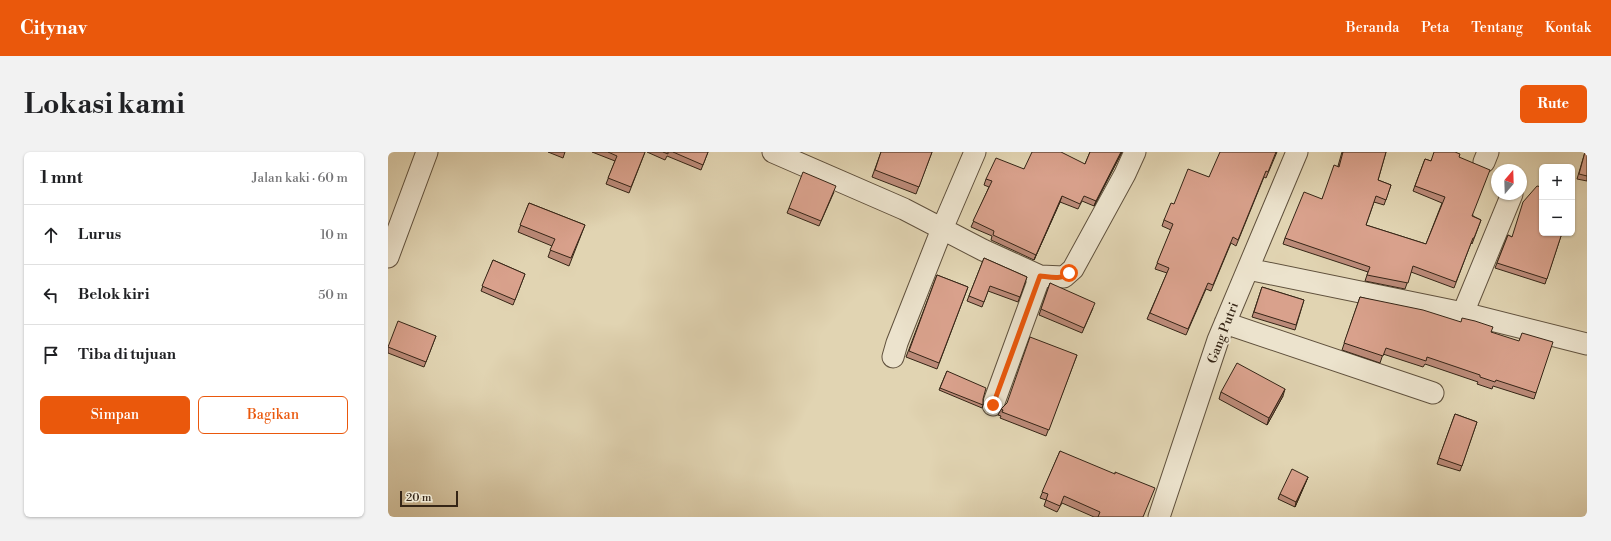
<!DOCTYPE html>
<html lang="id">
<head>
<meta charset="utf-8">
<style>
	:root { --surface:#fff; --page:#f2f2f2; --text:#202124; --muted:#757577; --line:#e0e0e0; --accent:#ea580c }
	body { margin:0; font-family:"Libre Bodoni",serif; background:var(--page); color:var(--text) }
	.controls { position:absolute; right:12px; top:12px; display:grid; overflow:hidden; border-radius:6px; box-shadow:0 1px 3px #0004 }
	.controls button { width:36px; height:36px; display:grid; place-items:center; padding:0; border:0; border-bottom:1px solid var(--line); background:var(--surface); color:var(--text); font:20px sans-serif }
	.compass { position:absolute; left:1103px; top:12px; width:36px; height:36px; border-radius:50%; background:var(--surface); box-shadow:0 1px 3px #0004; rotate:19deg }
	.scale { position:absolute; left:12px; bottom:10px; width:58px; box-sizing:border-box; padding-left:4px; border:2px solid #352516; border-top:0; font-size:11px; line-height:14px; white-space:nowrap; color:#352516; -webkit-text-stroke:3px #ece3cd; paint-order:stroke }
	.stop { position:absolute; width:12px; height:12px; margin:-9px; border:3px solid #ea580c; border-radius:50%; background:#fff }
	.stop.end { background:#ea580c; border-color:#fff; box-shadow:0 1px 4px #0008 }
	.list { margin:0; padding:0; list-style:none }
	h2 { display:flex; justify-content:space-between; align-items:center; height:52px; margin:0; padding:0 16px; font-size:17px }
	h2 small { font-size:13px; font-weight:400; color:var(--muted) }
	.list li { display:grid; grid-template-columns:26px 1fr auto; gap:12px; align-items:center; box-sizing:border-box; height:60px; padding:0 16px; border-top:1px solid var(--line) }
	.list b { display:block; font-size:15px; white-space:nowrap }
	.list em { font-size:13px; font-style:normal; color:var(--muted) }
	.actions { display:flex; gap:8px; padding:12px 16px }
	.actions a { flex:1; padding:9px 0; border:1px solid var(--accent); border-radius:6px; text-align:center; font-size:14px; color:var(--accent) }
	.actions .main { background:var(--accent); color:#fff }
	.icon { flex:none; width:22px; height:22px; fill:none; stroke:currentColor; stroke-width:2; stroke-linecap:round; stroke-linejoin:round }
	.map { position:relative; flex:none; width:1199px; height:365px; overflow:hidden; border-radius:6px }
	header { display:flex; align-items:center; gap:24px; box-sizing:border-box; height:56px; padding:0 20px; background:var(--accent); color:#fff }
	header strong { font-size:19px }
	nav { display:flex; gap:22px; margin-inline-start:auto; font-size:14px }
	.intro { display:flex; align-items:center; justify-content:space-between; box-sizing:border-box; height:96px; padding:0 24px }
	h1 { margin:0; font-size:28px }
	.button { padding:10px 18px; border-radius:6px; background:var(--accent); color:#fff; font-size:14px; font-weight:700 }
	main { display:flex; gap:24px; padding:0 24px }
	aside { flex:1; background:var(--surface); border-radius:6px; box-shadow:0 1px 3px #0004 }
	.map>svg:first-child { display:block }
</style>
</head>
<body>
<header>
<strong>Citynav</strong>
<nav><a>Beranda</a><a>Peta</a><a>Tentang</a><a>Kontak</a></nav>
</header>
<div class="intro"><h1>Lokasi kami</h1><a class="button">Rute</a></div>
<main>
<aside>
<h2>1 mnt<small>Jalan kaki · 60 m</small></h2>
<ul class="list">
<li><svg class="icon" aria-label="ahead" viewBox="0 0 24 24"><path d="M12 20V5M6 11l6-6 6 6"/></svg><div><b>Lurus</b></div><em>10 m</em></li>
<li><svg class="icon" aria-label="left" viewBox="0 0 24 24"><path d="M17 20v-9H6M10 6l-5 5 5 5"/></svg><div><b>Belok kiri</b></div><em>50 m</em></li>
<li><svg class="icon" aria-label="arrive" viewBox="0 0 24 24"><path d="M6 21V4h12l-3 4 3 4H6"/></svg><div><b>Tiba di tujuan</b></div></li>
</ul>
<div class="actions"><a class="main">Simpan</a><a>Bagikan</a></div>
</aside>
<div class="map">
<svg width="1199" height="365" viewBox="0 0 1199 365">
	<rect width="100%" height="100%" fill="#e1d4b2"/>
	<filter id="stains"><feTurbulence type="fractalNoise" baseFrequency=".005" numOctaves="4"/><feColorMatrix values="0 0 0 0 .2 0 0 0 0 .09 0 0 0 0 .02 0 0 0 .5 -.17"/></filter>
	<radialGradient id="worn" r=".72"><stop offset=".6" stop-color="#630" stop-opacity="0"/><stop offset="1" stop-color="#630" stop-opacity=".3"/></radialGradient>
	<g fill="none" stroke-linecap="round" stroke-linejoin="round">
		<defs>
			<path id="minor" d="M385,0L516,57L595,98L652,124L676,125L685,117L737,22L747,0
				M1096,10L1100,0
				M0,105L39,0
				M860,117L1075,161L1199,192
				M1075,161L1124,42
				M837,171L1045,241
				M505,205L509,191L554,77L587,0
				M605,253L652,124
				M771,365L830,188L909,0"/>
		</defs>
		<use href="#minor" stroke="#60513d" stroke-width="23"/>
		<use href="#minor" stroke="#ece3cd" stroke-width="21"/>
	</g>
	<path fill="#bb8a78" stroke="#352516" d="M160,0H177L175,6Z
		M204,0H257L241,41L218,32L227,9Z
		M259,0H320L313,18L279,4L277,8Z
		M493,0H544L528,42L484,25Z
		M702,0H734L706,54L694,49L690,57L672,50L646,108L603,88L604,84L583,75L601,35L596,33L598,27L636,17L697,12Z
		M889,0L878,26L876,25L848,94L843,91L823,139L818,137L798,183L759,167L779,121L767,117L783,78L774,74L776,68L786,52L821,25Z
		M954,0H998L990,28L1003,33L996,53L986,50L978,73L1038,92L1054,51L1025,39L1037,7L1043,9L1071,5L1085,64L1093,68L1084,92L1083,91L1066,136L1023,120L1017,137L977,129L980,120L895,92L897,86L934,47L950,14Z
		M1197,0H1199V29L1189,27Z
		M446,40L431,74L399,61L401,56Z
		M141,51L197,73L181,114L160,105L164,94L130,80Z
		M1174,81L1157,132L1107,116L1120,83L1124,85Z
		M596,106L639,125L630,150L600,139L594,155L579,149Z
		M105,108L137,122L125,153L93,139Z
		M549,123L580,135L549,217L518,205Z
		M662,131L705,156L694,181L651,163Z
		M874,135L916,148L907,178L864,165Z
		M972,145L1103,180L1148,241L1146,247L1105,234L1104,237L1089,232L1090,230L1037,212L1035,215L995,202L992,211L954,198Z
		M48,184L36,215L0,201V194Z
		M689,203L658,284L612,266L613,264L610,263L613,257Z
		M559,219L595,247V253L594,256L551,238Z
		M833,240L895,244L879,273L831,247Z
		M1067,262L1089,270L1072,319L1049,312Z
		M672,299L755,365H706L674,351L669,360L656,354L658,348L652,346Z
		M920,325L907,355L890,347L892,342Z"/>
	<path fill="#987162" stroke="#352516" d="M733,0H734L706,54L708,49Z
		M674,44L672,50L646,108L648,103Z
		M897,237L895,244L879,273L881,266Z
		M920,325L918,330L907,355L908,350Z"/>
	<path fill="#d9a18c" stroke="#352516" d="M220,0H257L243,35L220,26L229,4Z
		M275,0H280V2Z
		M285,0H320L315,13Z
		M493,0H544L531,35L487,18Z
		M644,0H673L697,12L702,0H733L708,49L696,44L692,52L674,44L648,103L605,83L606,79L585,69L604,29L598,27L608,6L636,17Z
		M832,0H888L880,20L878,19L850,88L845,85L825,133L820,131L800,177L762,161L781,116L769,111L785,72L776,68L783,51L786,52L800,17L821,25Z
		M955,0H998L990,28L1003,33L998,48L988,44L978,73L1038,92L1057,45L1027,34L1037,7L1043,9L1046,0H1067L1072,2L1071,5L1102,18L1084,64L1093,68L1086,86H1085L1068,130L1025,114L1020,131L979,123L982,115L897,86L916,40L934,47L946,13L951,15Z
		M1197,0H1199V24L1191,22Z
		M415,20L448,34L433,69L401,56Z
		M1149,34L1154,35V81H1174L1159,127L1109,111L1120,83L1124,85L1135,50Z
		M141,51L197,73L183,106L162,98L167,87L132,73Z
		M596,106L639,125L632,145L602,134L596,150L581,144Z
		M105,108L137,122L127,148L94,134Z
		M549,123L580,135L551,211L521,199Z
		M662,131L707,151L696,176L653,157Z
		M874,135L916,148L908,173L866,160Z
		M972,145L1035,158L1073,170L1074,166L1087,169L1105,175L1103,180L1131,189L1134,181L1165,190L1148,241L1108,228L1107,230L1092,225V223L1039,205L1038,209L998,196L995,204L956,191Z
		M10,169L48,184L38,210L0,195Z
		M642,185L689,203L661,278L614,260L615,258L613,257L619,251Z
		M849,211L897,237L881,266L833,240Z
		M559,219L598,236L595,247V253L552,236Z
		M1067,262L1089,270L1074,314L1051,306Z
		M672,299L727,322V320L767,336L755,365H710L712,360L676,344L672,354L658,348L660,342L654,340Z
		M904,317L920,325L908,350L892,342Z"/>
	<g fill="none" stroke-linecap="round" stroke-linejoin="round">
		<path stroke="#ea580c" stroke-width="5" d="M605,253L652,124C662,125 674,128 681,121"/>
	</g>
	<g text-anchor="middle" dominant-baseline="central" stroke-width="4" stroke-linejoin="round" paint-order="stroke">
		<g font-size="13" fill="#352516" stroke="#ece3cd">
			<text transform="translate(835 181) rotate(-69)">Gang Putri</text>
		</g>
	</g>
	<rect width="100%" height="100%" filter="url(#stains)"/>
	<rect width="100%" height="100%" fill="url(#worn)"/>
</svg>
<div class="controls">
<button>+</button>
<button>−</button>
</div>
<svg class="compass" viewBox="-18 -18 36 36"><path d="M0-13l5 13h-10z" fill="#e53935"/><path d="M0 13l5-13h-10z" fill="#757577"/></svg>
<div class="scale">20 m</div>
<div class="stop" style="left:681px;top:121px"></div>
<div class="stop end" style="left:605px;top:253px"></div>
</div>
</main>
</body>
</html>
